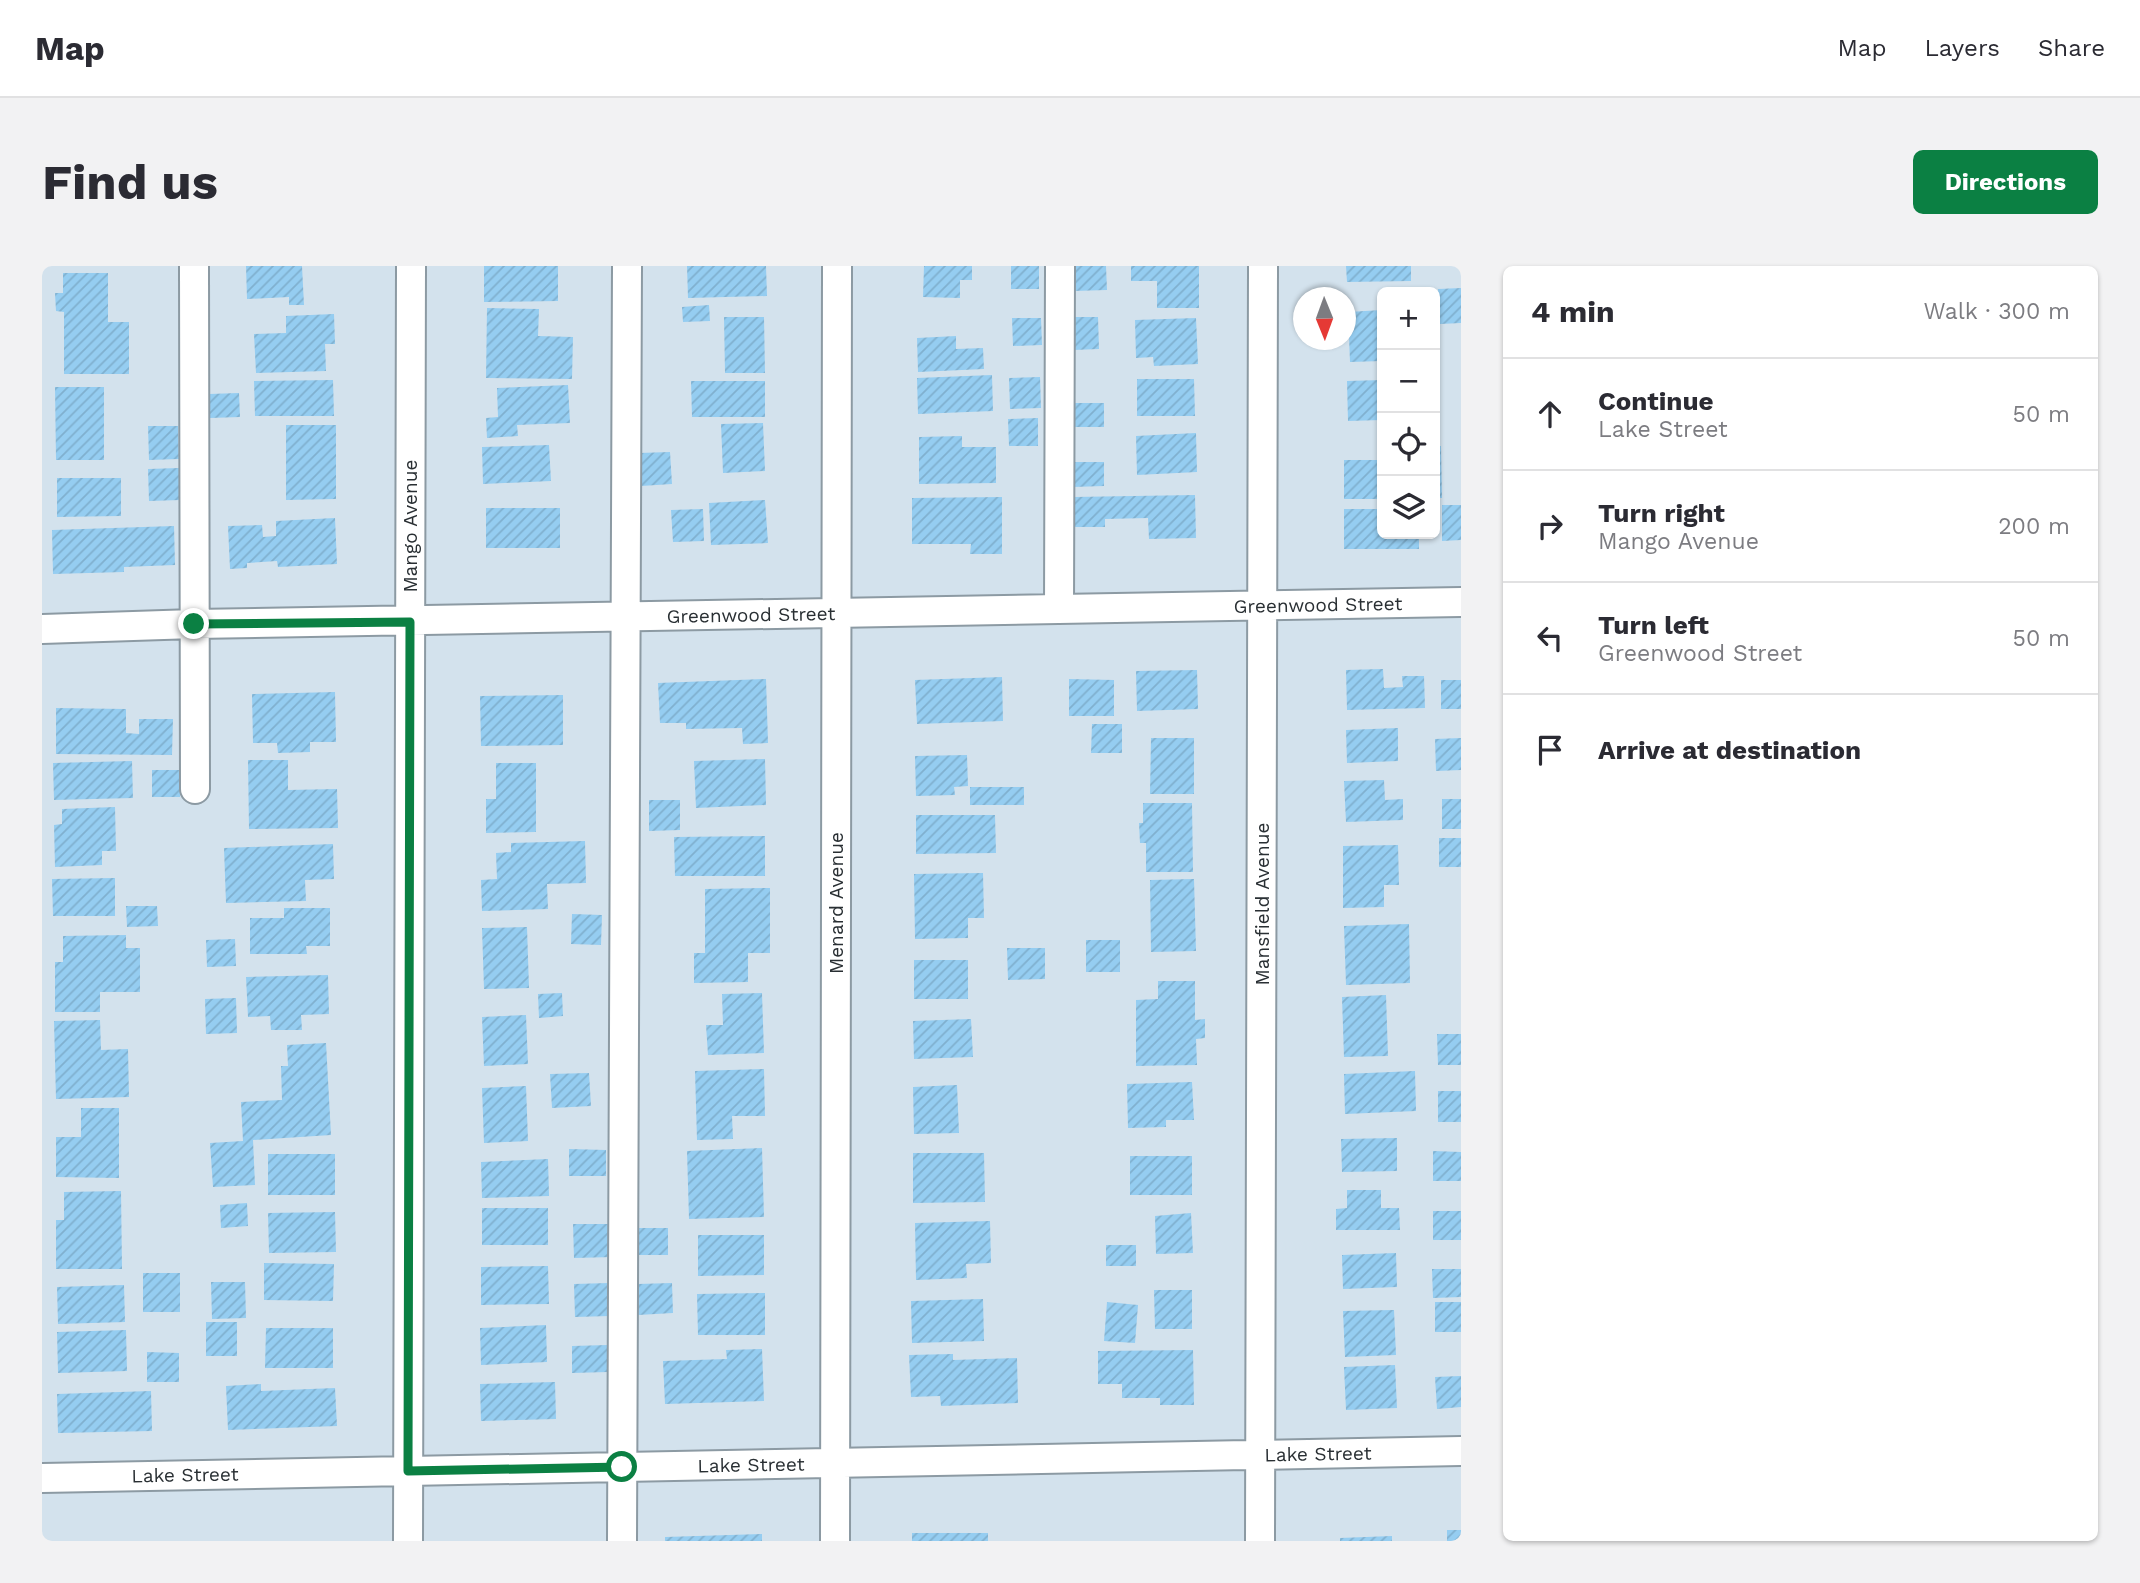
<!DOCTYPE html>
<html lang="en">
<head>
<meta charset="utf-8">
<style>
	:root { --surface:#fff; --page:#f2f2f3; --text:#2b2b33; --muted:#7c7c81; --line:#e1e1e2; --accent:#0b8043 }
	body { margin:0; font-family:"Work Sans",sans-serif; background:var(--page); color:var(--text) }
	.controls { position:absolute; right:21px; top:21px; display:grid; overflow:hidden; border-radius:10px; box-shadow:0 2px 5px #0004 }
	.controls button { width:63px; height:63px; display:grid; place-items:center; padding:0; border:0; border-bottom:2px solid var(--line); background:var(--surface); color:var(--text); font:35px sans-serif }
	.compass { position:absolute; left:1251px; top:21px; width:63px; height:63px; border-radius:50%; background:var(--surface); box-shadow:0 2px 5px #0004; rotate:179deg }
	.stop { position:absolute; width:21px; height:21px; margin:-16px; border:5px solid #0b8043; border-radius:50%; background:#fff }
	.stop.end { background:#0b8043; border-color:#fff; box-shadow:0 2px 7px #0008 }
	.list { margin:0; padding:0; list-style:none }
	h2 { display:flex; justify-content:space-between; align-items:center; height:91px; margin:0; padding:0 28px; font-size:30px }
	h2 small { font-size:23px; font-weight:400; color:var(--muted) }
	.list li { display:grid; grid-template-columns:46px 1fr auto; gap:21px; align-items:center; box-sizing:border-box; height:112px; padding:0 28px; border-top:2px solid var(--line) }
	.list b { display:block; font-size:26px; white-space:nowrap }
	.list p { margin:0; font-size:23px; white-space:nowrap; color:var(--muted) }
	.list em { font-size:23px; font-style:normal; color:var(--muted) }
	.icon { flex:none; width:38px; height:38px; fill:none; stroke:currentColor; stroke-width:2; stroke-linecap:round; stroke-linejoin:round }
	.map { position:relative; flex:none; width:1419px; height:1275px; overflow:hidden; border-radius:10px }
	header { display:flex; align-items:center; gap:42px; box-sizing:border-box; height:98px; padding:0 35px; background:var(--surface); border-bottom:2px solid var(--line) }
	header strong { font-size:33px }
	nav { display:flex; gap:38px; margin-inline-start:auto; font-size:24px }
	.intro { display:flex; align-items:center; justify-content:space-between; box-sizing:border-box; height:168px; padding:0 42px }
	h1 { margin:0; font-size:49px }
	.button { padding:18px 32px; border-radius:10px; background:var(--accent); color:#fff; font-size:24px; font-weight:700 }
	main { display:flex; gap:42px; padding:0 42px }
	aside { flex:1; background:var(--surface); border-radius:10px; box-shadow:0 2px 5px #0004 }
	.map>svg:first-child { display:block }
</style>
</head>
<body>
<header>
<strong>Map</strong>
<nav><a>Map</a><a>Layers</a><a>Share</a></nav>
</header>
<div class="intro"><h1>Find us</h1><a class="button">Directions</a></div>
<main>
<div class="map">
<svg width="1419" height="1275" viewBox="0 0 1419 1275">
	<defs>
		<pattern id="building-hatch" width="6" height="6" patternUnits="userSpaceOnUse" patternTransform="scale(1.75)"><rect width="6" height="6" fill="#95cdf1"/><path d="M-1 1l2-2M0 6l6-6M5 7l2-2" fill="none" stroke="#80b0cf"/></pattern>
	</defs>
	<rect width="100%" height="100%" fill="#d3e2ed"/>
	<path fill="url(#building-hatch)" d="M204,0H260L262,39H247V31L205,33Z
		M442,0H516V35L442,36Z
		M645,0H724L725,30L646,32Z
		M882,0H930V14H918V32L881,31Z
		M969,0H997V23H969Z
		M1030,0H1064L1065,24L1031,25Z
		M1089,0H1157V42H1115V15H1089Z
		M1304,0H1369V15L1305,16Z
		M21,7H66V56H87V108H22V46L14,45L13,27H21Z
		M1419,22V57L1398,58L1396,23Z
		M667,39L668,55L641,56L640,41Z
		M445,42L497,43L496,70L531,71L530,113L444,112Z
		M1340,44V95L1308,96L1306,46Z
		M292,48L293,78H283L284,105L214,107L212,68L244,67V50Z
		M682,51H722L723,107H683Z
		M1030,51H1056L1057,83L1032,84Z
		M970,52H999L1000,79L971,80Z
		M1154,52L1156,98L1112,100L1111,91L1094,92L1093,54Z
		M914,70V83L941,82L942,103L876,106L875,72Z
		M950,109L951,145L876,148L875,112Z
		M998,111L999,142L968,143L967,112Z
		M1095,113H1152L1153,150H1095Z
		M291,114L292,150H213L212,115Z
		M1340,114V154L1306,155L1305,115Z
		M649,115H723V151H650Z
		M526,119L528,157L475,159L476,170L445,172L444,152L456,151L455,122Z
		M13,121H62V194H14Z
		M197,127L198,151L168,152L167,128Z
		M1030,137H1062V161H1030Z
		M996,152V180H967L966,153Z
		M721,157L723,205L681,207L679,158Z
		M244,159H294V233L244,234Z
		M106,160H136L137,193L107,194Z
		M1154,167L1155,206L1095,209L1094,170Z
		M920,170V181H954V217L877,218V171Z
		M507,179L509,215L441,218L440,181Z
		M1393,180H1399L1400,232H1393Z
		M628,186L630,218L599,220L597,187Z
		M1302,194H1340V233H1302Z
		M1031,196H1062V220L1031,221Z
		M137,202L138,234L107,235L106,203Z
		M15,212H79V250L15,251Z
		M1153,229L1154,272L1107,273L1106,252L1063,253V261H1031V231Z
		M960,231V288H928L929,278H870V232Z
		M723,234L726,277L669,279L667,237Z
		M1400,239H1419V274L1400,275Z
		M444,242H518V282H444Z
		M661,243L662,275L631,276L629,244Z
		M1302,243H1340V268H1377V283H1302Z
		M293,252L295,298L236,301L235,295L205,297V302L188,303L186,260L220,259L221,271L234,270V255Z
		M132,260L133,299L82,301V306L11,308L10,264Z
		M1341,403L1342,422L1361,421L1360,410H1382L1383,442L1305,444L1304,404Z
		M1155,404L1156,443L1095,445L1094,405Z
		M960,411L961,455L875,458L873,414Z
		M724,413L726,477L701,478L700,462L644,463V457H618L616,417Z
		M1027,413L1072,414V450H1027Z
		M1399,414H1419V443H1399Z
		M293,426L294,476H268V486L236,487L235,477H211L210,428Z
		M521,429V479L439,480L438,430Z
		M14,442L84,443V467L97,468V453H131L130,489L14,488Z
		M1050,458H1080V487H1049Z
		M1356,462V495L1305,497L1304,464Z
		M1109,472H1152V528H1108Z
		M1419,472V504L1394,505L1393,473Z
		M925,489L926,520L912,521L913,529L874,530L873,490Z
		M723,493L724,539L654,542L652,495Z
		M206,494H246V524L295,523L296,562L207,563Z
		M90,495L91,532L12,534L11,497Z
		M454,497H494V566L444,567V533H454Z
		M110,504H138V531H110Z
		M1342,514L1343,534L1361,533V554L1304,556L1302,515Z
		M928,521H982V539H928Z
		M1400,533H1419V563H1400Z
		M607,534H638V564L607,565Z
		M1101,537H1150L1151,606H1104V577H1098L1097,557H1101Z
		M73,541L74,585H60V599L13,601L12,559L20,558V543Z
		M874,549H953L954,587L874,588Z
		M723,570V610H633L632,571Z
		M1397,572H1419V601H1397Z
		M543,575L544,617L505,618L506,643L440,645L439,614L455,613L454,587L469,586V577Z
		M291,578L292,613L263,614L264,635L184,637L182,582Z
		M1356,579L1357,619H1342V641L1301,642V580Z
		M941,607L942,652H926V672L873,673L872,608Z
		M73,612V650H11L10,613Z
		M1152,613L1154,685L1109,686L1108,614Z
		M728,622V687H706V716L652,717V687H663V623Z
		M84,640H115L116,660L85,661Z
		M242,642H288V680H264L265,688H208V652H242Z
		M530,648L560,649L559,679L529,678Z
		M1367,658L1368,717L1304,719L1302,660Z
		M485,661L487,722L442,723L440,662Z
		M84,669V682H98V726H58V746H13V696H21V670Z
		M193,673L194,700L165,701L164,674Z
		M1044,674H1078V706H1044Z
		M965,682H1003V713L966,714Z
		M872,694H926V733H872Z
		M286,709L287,748L259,749L260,764H229L228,750L206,751L204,711Z
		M1116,715H1153V754L1163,753V772L1154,773L1155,799L1094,800V734L1116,733Z
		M520,727L521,750L497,752L496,728Z
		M720,727L722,787L666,789L664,759H681L680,728Z
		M1344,729L1346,790L1302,791L1300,731Z
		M194,732L195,767L164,768L163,733Z
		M484,749L486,798L442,800L440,751Z
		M929,753L931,791L872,793L871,755Z
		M58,754L59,784L86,783L87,831L14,833L12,755Z
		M1395,768H1419V799H1396Z
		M284,777L289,869L211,874L213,919L171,921L168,877L201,875L199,836L240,834L239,800H246L245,779Z
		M722,803L723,850H690L691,873L655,874L653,805Z
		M1373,805L1374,845L1303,848L1302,808Z
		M547,807L549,840L510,842L508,808Z
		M1150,816L1152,854H1124V861L1086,862L1085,818Z
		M915,819L917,867L872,868L871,821Z
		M484,820L486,875L442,877L440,822Z
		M1396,825H1419V856H1396Z
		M39,842H77V912L14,911V871H39Z
		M1355,872V905L1300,906L1299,873Z
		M720,882L722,951L647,953L645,885Z
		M527,883L564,884V910H527Z
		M1391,885L1419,886V915H1391Z
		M871,887H942L943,936L871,937Z
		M226,888H293V929H226Z
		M1088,890H1150V929H1088Z
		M506,893L507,930L440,932L439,896Z
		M1305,924H1339V942H1357L1358,964H1294V943L1305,942Z
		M79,925L80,1003H14V954H22V926Z
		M205,937L206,960L179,962L178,939Z
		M440,942H506V979H440Z
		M1391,945H1419V974H1391Z
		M293,946L294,986L227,987L226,947Z
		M1149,947L1151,987L1114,988L1113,950Z
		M948,955L949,997L924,998L925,1012L874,1014L873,957Z
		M531,958H570L571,991L532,992Z
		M590,962H626V989H590Z
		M656,969H722V1009L656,1010Z
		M1064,979H1094V1000H1064Z
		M1354,987L1355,1021L1301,1023L1300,989Z
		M222,997L292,998L291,1035L222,1034Z
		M506,1000L507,1038L439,1039V1001Z
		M1390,1003H1419V1031L1391,1032Z
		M101,1007H138V1046H101Z
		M169,1016H203L204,1052L170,1053Z
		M567,1017L568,1050L533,1051L532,1018Z
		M630,1017L631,1047L596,1049V1018Z
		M82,1019L83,1056L16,1058L15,1021Z
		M1112,1024H1150V1063H1113Z
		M723,1027V1069H656L655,1028Z
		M941,1033L942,1075L870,1077L869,1035Z
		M1065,1036L1096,1039L1093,1077L1062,1075Z
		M1393,1036H1419V1066H1393Z
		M1352,1044L1354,1089L1303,1091L1301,1045Z
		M164,1056H195V1090H164Z
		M504,1059L505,1096L439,1099L438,1062Z
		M224,1062H291V1102H223Z
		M84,1064L85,1105L16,1107L15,1066Z
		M566,1079V1106L530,1107V1080Z
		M720,1083L722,1135L623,1138L621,1095L685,1093L684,1084Z
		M1151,1084L1152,1139H1118V1132H1080V1118H1056V1085Z
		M105,1086L137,1087V1116H105Z
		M911,1088V1094L975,1092L976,1137L899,1140L898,1130L869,1131L867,1089Z
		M1353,1099L1355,1142L1304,1144L1302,1101Z
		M1419,1110V1141L1395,1143L1393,1111Z
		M513,1116L514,1153L439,1155L438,1118Z
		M219,1118V1125L293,1122L295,1160L186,1164L184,1120Z
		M109,1125L110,1165L16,1167L15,1128Z
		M1405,1264H1419V1275H1405Z
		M870,1267H946V1275H870Z
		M720,1268V1275H623V1271Z
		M1350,1270V1275H1298V1272Z"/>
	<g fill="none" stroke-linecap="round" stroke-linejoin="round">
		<defs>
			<path id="minor" d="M152,0L153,523
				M1017,343L1018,0
				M0,363L152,358L1419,336
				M0,1212L1419,1185
				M366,1275L369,0
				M580,1275L585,0
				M793,1275L795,0
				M1218,1275L1221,0"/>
		</defs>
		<use href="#minor" stroke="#8c9aa3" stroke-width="32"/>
		<use href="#minor" stroke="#fff" stroke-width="28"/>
	</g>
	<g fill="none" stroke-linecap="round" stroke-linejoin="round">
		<path stroke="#0b8043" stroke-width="9" d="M152,358L368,356L366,1205L580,1201"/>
	</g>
	<g text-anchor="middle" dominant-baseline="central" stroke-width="6" stroke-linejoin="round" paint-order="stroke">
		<g font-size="19" fill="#292f33" stroke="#fff">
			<text transform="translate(368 260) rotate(-90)">Mango Avenue</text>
			<text transform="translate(1276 339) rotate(-1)">Greenwood Street</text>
			<text transform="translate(709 349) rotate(-1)">Greenwood Street</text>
			<text transform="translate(794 637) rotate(-90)">Menard Avenue</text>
			<text transform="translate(1220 638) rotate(-90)">Mansfield Avenue</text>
			<text transform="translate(1276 1188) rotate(-1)">Lake Street</text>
			<text transform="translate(709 1199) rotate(-1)">Lake Street</text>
			<text transform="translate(143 1209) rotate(-1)">Lake Street</text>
		</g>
	</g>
</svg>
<div class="controls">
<button>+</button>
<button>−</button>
<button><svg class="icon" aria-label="locate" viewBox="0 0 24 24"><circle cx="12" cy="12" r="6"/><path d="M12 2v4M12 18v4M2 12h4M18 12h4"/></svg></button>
<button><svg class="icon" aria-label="layers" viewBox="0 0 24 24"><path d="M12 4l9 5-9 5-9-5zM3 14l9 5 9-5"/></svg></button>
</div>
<svg class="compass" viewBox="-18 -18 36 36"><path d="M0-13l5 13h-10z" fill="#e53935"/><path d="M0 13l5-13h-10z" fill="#7c7c81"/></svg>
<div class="stop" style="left:580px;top:1201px"></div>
<div class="stop end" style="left:152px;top:358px"></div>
</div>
<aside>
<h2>4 min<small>Walk · 300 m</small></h2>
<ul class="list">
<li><svg class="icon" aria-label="ahead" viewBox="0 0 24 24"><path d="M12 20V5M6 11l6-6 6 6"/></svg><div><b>Continue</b><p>Lake Street</p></div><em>50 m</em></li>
<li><svg class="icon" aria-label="right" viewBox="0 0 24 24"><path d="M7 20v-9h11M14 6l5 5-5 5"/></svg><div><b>Turn right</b><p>Mango Avenue</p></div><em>200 m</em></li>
<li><svg class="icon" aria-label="left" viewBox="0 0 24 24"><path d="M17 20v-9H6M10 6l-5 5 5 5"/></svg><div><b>Turn left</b><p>Greenwood Street</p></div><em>50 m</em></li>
<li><svg class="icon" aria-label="arrive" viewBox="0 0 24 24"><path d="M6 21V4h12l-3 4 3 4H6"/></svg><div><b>Arrive at destination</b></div></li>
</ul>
</aside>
</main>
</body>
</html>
